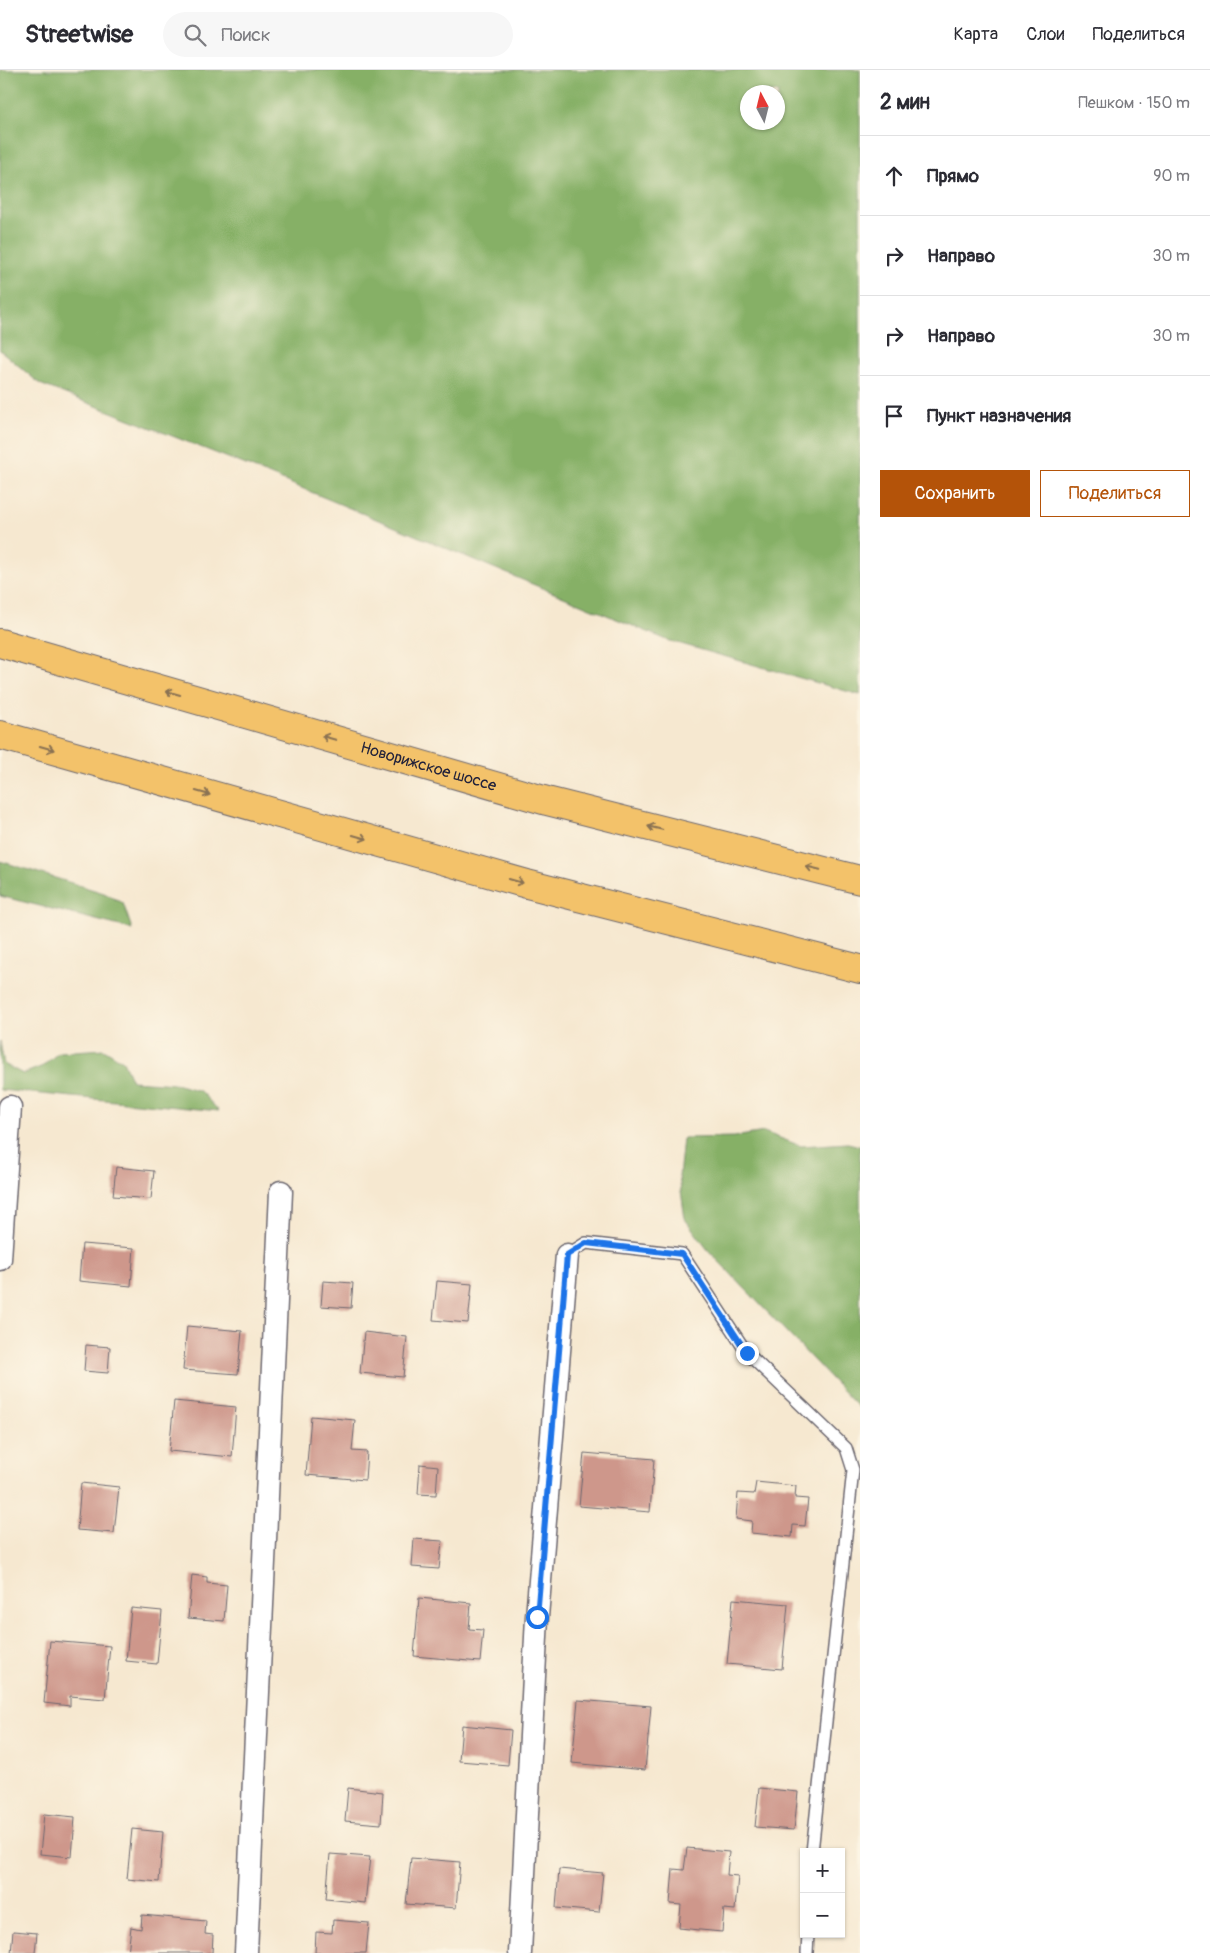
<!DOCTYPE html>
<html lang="ru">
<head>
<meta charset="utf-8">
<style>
	:root { --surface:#fff; --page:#f7f7f7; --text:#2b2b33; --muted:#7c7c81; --line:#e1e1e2; --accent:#b45309 }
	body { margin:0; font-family:Pangolin,sans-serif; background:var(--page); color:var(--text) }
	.controls { position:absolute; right:15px; bottom:15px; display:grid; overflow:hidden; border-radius:0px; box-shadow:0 1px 4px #0004 }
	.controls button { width:45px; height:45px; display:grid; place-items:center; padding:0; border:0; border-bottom:1px solid var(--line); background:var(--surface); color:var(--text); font:25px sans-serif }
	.compass { position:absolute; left:740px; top:15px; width:45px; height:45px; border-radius:50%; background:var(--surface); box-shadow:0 1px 4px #0004; rotate:353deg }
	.stop { position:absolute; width:15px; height:15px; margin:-11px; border:4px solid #1a73e8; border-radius:50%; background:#fff }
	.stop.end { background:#1a73e8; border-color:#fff; box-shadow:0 1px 5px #0008 }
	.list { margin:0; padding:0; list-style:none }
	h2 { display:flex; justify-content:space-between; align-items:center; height:65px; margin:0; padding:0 20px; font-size:21px }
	h2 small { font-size:16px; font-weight:400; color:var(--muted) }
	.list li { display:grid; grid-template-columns:32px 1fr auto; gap:15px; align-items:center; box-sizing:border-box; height:80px; padding:0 20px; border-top:1px solid var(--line) }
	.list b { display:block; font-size:19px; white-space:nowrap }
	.list em { font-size:16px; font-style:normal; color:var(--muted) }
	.actions { display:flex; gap:10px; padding:15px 20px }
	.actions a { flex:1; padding:11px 0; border:1px solid var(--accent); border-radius:0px; text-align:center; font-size:18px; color:var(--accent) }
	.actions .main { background:var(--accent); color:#fff }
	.icon { flex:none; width:28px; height:28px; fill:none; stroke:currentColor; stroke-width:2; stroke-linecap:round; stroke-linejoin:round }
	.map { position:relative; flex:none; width:860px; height:1883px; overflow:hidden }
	header { display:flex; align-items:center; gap:30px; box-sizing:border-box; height:70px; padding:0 25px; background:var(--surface); border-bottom:1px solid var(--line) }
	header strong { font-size:24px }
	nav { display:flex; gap:28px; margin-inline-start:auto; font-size:18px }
	.search { width:350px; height:45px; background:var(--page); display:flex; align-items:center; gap:12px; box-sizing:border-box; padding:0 18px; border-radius:28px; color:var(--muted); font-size:19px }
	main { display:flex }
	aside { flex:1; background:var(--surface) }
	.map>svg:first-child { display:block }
</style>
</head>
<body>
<header>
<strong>Streetwise</strong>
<div class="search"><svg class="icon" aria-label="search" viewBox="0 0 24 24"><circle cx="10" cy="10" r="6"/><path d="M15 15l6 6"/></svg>Поиск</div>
<nav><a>Карта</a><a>Слои</a><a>Поделиться</a></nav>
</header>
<main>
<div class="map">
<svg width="860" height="1883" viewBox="0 0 860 1883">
	<rect width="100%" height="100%" fill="#fcf5e5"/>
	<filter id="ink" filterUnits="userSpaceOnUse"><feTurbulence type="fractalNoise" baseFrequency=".02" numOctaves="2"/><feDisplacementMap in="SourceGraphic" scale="10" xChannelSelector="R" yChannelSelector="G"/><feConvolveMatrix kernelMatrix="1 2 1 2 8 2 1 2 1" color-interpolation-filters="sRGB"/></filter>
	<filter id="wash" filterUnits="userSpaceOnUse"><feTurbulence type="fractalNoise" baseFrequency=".0096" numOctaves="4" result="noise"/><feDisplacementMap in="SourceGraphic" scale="20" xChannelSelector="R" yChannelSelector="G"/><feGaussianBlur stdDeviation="1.12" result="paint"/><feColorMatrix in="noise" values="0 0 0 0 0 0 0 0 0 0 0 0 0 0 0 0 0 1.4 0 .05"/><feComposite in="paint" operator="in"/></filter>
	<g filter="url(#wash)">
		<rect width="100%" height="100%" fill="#f6e8d0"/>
		<path fill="#86b066" stroke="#546950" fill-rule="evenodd" d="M0,0H860V625L667,570L246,395L40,314L0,280ZM778,22V52H748V22Z
			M0,791L104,823L123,833L132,859L0,826Z
			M0,971L4,994L23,1004L43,996L59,982L104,979L123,991L132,1011L176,1014L200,1021L219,1041L0,1020Z
			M764,1062L801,1076L848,1073L860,1076V1339L708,1180L685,1149L679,1107L683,1068L734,1067Z"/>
		<g id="blocks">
			<path fill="#ce978b" d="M116,1097L154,1101L151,1129L113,1126Z
				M82,1174L134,1178L131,1216L79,1211Z
				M323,1211L353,1213L351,1238L321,1236Z
				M437,1211L472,1214L468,1253L433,1250Z
				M187,1256L242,1261L238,1304L183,1300Z
				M364,1262L407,1267L403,1307L360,1303Z
				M86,1275L110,1277L108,1303L84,1301Z
				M174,1331L236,1337L232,1387L169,1381Z
				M311,1346L355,1350L352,1381L367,1382L365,1410L306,1405Z
				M584,1383L654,1389L650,1442L579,1436Z
				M420,1394L438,1396L436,1425L418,1424Z
				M756,1412L796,1416L795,1428L808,1429L805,1456L793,1455L792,1467L751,1463L752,1451L736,1449L738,1423L754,1424Z
				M81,1413L119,1417L114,1463L77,1460Z
				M414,1469L442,1471L439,1499L412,1497Z
				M192,1505L207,1507V1513L227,1515L224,1551L188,1548Z
				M419,1528L471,1533L469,1559L483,1560L480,1592L414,1586Z
				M733,1529L788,1534L782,1599L727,1594Z
				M131,1538L162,1541L157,1594L126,1591Z
				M50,1571L110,1576L105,1629L70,1626V1636L44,1633Z
				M578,1630L651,1636L645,1700L572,1693Z
				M462,1655L511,1660L508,1695L459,1691Z
				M348,1718L383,1722L381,1754L345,1751Z
				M759,1718L798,1722L794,1760L755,1757Z
				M44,1744L75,1747L72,1787L40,1784Z
				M132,1759L163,1762L159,1812L127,1809Z
				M687,1778L729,1782L727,1805L738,1806L735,1840L724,1839L722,1862L679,1858L681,1835L670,1834L673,1799L684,1800Z
				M330,1784L370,1787L365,1833L326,1829Z
				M411,1788L460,1792L456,1838L406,1834Z
				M559,1799L603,1803L599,1842L556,1838Z
				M142,1845L206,1851L205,1864L213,1865L212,1883H128L131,1857L141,1859Z
				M333,1850L369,1853L366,1883H315L316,1862L332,1863Z
				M13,1861L37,1863L35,1883H11Z"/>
		</g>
	</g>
	<g filter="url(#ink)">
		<use href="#blocks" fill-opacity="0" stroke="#6c676f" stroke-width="1"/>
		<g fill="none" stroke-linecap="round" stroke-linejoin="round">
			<defs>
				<path id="lane" d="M567,1185L586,1173L682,1184L747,1283L846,1378L853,1400L812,1782
					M807,1883L808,1864"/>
				<path id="street" d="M0,1189L10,1037
					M246,1883L281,1122
					M520,1883L537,1547L567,1185"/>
				<g id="highway">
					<path id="s1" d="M0,573L547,731L860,810"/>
					<path d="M0,665L527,814L860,899"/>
				</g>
			</defs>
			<use href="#lane" stroke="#6c676f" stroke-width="14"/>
			<use href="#street" stroke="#6c676f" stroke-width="25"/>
			<use href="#highway" stroke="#6c676f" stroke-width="30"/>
			<use href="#lane" stroke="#fff" stroke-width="11"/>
			<use href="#street" stroke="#fff" stroke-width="22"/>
			<use href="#highway" stroke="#f3c26a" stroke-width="28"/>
		</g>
		<defs><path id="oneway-shaft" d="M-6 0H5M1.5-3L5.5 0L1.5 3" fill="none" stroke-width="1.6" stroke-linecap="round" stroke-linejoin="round" transform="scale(1.25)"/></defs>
		<g stroke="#8a7252">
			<use href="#oneway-shaft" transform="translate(173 623) rotate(-164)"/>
			<use href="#oneway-shaft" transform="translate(329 668) rotate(-164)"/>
			<use href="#oneway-shaft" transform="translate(47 678) rotate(16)"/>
			<use href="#oneway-shaft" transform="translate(203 723) rotate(16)"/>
			<use href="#oneway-shaft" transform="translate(655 758) rotate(-166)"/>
			<use href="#oneway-shaft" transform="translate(360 767) rotate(16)"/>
			<use href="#oneway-shaft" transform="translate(813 798) rotate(-166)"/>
			<use href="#oneway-shaft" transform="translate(516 811) rotate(16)"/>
		</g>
	</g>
	<g fill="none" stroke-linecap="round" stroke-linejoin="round" filter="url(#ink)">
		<path stroke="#1a73e8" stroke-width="6" d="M537,1547L567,1185L586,1173L682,1184L747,1283"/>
	</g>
	<g text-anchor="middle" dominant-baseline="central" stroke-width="5" stroke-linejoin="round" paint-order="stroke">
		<g font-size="16" fill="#22223b" stroke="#fcf5e5">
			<text stroke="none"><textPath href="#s1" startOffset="446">Новорижское шоссе</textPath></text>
		</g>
	</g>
</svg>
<div class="controls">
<button>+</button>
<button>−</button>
</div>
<svg class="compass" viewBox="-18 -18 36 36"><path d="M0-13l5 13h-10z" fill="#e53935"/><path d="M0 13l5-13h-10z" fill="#7c7c81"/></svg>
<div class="stop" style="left:537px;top:1547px"></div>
<div class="stop end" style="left:747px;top:1283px"></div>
</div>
<aside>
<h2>2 мин<small>Пешком · 150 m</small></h2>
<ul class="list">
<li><svg class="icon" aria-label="ahead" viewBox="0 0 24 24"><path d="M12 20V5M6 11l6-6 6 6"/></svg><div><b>Прямо</b></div><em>90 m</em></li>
<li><svg class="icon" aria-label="right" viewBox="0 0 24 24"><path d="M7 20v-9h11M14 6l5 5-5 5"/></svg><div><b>Направо</b></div><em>30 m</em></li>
<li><svg class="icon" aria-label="right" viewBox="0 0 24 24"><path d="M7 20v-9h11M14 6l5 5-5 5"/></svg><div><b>Направо</b></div><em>30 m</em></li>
<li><svg class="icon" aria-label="arrive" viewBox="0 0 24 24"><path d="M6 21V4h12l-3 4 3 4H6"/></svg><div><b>Пункт назначения</b></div></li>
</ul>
<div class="actions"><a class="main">Сохранить</a><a>Поделиться</a></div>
</aside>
</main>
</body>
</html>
